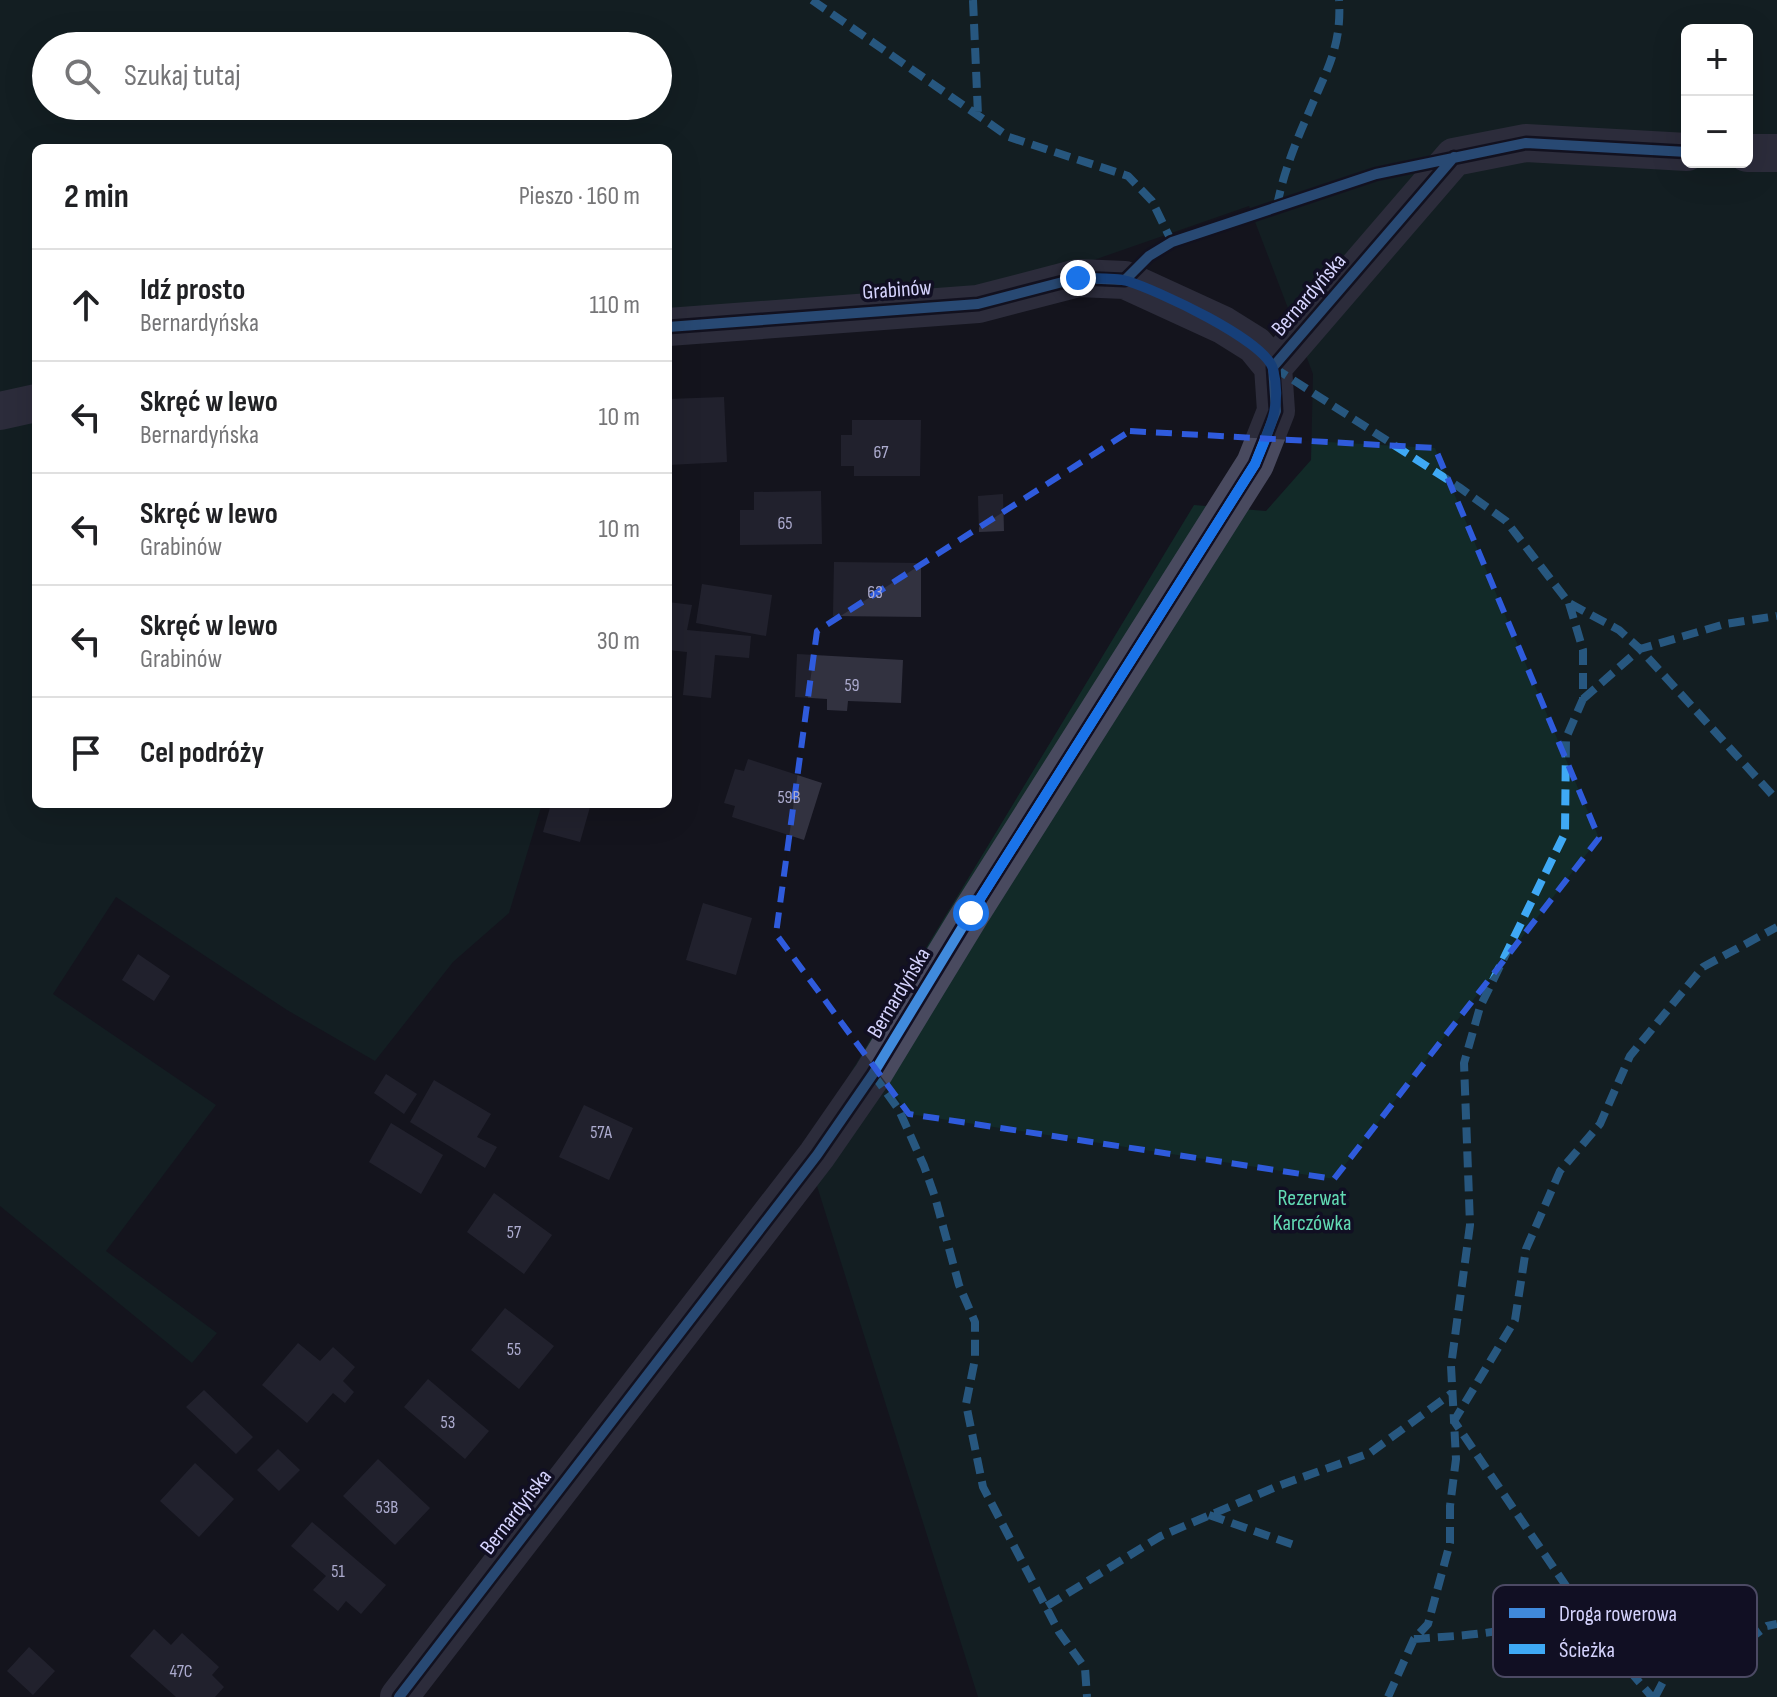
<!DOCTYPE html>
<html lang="pl">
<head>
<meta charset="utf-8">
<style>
	:root { --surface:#fff; --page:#f6f6f6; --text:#202124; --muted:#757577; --line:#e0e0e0 }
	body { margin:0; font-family:"Sofia Sans Condensed",sans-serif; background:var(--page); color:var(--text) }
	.controls { position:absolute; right:24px; top:24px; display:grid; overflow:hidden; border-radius:12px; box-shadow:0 8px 32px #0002 }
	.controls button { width:72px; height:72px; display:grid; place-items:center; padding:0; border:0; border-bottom:2px solid var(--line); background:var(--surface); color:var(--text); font:40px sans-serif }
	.stop { position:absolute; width:24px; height:24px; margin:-18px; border:6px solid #1a73e8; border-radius:50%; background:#fff }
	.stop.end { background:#1a73e8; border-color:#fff; box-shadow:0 2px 8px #0008 }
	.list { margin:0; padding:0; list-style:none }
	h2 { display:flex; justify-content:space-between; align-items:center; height:104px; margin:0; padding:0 32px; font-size:34px }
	h2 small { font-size:26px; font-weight:400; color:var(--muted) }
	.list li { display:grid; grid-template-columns:52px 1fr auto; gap:24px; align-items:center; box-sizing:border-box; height:112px; padding:0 32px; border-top:2px solid var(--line) }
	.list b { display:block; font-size:30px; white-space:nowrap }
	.list p { margin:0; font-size:26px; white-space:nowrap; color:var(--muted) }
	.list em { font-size:26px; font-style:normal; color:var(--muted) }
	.icon { flex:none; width:44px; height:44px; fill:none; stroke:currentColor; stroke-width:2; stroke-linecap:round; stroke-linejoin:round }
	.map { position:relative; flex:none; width:1777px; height:1697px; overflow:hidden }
	.search { position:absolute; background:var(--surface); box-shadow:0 8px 32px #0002; left:32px; top:32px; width:640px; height:88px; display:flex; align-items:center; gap:20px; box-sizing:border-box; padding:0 28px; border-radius:44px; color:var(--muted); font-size:30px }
	.panel { position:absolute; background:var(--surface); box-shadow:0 8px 32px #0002; left:32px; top:144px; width:640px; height:664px; border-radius:12px }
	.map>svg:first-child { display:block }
</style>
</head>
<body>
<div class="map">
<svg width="1777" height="1697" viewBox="0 0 1777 1697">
	<rect width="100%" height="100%" fill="#14141e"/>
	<path fill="#122a28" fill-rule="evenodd" d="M0,0H1777V142L1747,144V30H1687V141L1669,164H1777V1697H978L805,1148L1194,505L1266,511L1311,460L1313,374L1249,206L1065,270L983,292L668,312V148H36V392L0,398ZM46,46H658V106H46Z
		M36,415V804H542L509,913L453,962L375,1061L287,1010L116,897L53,994L216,1105L106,1251L217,1333L192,1363L0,1206V422Z"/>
	<path fill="#323240" d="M724,397L727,462L668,465V399Z
		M852,420H921L920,476H854V466H841V435H852Z
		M821,491L822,544L740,545V510H754V492Z
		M1003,494L1004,531L979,532L978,496Z
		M834,562L921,563V617L833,616Z
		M702,584L772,595L766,636L696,623Z
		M668,602L692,605L687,630L751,636L749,658L715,655L711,698L683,695L687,652L668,650Z
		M797,654L903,660L901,703L848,701L847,711L827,710V699L795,697Z
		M748,759L822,783L804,840L732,817L735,806L724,803L735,769L744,771Z
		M551,804H580L590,807L580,842L543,832Z
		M703,903L752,918L736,975L686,960Z
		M138,954L170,976L154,1001L122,980Z
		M386,1074L417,1094L404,1114L374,1093Z
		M434,1080L491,1114L477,1137L497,1147L485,1168L410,1122Z
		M584,1105L633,1128L609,1180L559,1157Z
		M391,1123L443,1155L421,1194L369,1162Z
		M494,1193L552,1235L524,1274L467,1232Z
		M505,1308L554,1346L519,1389L471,1350Z
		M298,1343L320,1361L333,1347L355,1367L343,1381L354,1392L345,1403L333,1393L307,1423L262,1385Z
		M428,1379L489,1431L465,1459L404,1407Z
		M204,1390L253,1437L236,1454L186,1407Z
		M278,1449L300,1470L279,1491L257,1470Z
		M378,1459L430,1508L395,1545L343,1496Z
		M195,1463L234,1499L199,1537L160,1501Z
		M312,1522L386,1585L361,1614L346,1601L338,1611L313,1590L326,1576L291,1546Z
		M154,1629L171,1645L182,1633L219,1667L212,1675L224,1687L215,1697H176L130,1656Z
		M29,1647L55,1671L33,1695L7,1671Z"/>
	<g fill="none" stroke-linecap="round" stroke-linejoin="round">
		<path stroke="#494a5f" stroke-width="38" d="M1747,153H1777
			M668,327L978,304L1078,278L1125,280L1223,325L1255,345L1273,367
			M0,411L36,403
			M399,1697L817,1155L873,1074L971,913L1255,464L1276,411L1273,367L1454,157L1526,143L1687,152"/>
		<path stroke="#3fa9f5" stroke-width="8" stroke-dasharray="16 8" stroke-linecap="butt" d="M812,0L1009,137L1128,176L1152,201L1172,242
			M973,0L978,115
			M1277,206C1283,174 1296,141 1309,112C1326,71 1342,47 1339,0
			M1273,367L1459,487L1506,521L1569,603L1619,630L1640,649L1777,800
			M1569,603L1583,650V699L1566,738L1565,833L1480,1007L1464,1063L1470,1225L1451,1366L1454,1421L1600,1636L1652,1697
			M1583,699L1640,649L1725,624L1777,616
			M873,1074L899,1110L924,1166L935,1197L959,1285L975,1322V1359L966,1404L983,1487L1059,1632L1085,1668L1087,1697
			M1209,1515L1297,1546
			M1047,1606L1161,1536L1278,1486L1370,1453L1452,1393
			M1414,1639C1466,1635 1534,1634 1577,1601
			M1388,1697L1414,1639L1428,1624L1450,1543V1506L1456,1459L1454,1421L1515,1320L1526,1249L1560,1171L1600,1124L1630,1056L1703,967L1777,927
			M1655,1697L1675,1659L1730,1653L1767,1626L1777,1624"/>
		<defs>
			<path id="cycleway" d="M668,327L978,304L1078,278L1125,280L1149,256L1172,242L1376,174L1526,143L1687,152
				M399,1697L817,1155L873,1074L971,913L1255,464L1276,411L1273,367L1454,157"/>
		</defs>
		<use href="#cycleway" stroke="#110f23" stroke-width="15"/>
		<use href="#cycleway" stroke="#408adc" stroke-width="10"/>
	</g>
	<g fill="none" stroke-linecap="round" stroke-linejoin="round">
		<path stroke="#1a73e8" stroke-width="10" d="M971,913L1255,464C1268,432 1283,406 1273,369C1265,340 1157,290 1127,281C1112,277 1093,279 1078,278"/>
	</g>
	<path d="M0 0H1777V1697H0ZM1130,431L1435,448L1599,838L1334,1179L909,1114L776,934L817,631Z" fill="#14141e" fill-opacity=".55" fill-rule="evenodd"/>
	<path fill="none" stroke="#2f5bdc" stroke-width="6" stroke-dasharray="16 10" stroke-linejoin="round" d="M1130,431L1435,448L1599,838L1334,1179L909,1114L776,934L817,631Z"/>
	<g text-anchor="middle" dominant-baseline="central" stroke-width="7" stroke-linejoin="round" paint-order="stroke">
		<g font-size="18" fill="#acabce">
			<text x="881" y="452">67</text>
			<text x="785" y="523">65</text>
			<text x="875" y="592">63</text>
			<text x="852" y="685">59</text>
			<text x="789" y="797">59B</text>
			<text x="601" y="1132">57A</text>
			<text x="514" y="1232">57</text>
			<text x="514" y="1349">55</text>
			<text x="448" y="1422">53</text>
			<text x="387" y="1507">53B</text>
			<text x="338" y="1571">51</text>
			<text x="181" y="1671">47C</text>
		</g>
		<g font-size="22" fill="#d5d3fd" stroke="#110f23">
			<text transform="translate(897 290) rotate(-4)">Grabinów</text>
			<text transform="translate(1309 295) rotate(-49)">Bernardyńska</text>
			<text transform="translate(899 993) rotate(-59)">Bernardyńska</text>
			<text transform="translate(516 1512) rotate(-52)">Bernardyńska</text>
		</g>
		<g font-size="22" fill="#62dab3" stroke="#110f23">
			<text x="1312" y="1198">Rezerwat<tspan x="1312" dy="25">Karczówka</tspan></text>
		</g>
	</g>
	<rect x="1493" y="1585" width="264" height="92" rx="12" fill="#110f23" stroke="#4c4a64" stroke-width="2"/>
	<rect x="1509" y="1608" width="36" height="10" fill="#408adc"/>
	<rect x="1509" y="1644" width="36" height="10" fill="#3fa9f5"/>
	<g font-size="22" fill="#d5d3fd">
		<text x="1559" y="1621">Droga rowerowa</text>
		<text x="1559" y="1657">Ścieżka</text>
	</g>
</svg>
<div class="controls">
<button>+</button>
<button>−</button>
</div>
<div class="stop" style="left:971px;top:913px"></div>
<div class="stop end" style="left:1078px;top:278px"></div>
<div class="search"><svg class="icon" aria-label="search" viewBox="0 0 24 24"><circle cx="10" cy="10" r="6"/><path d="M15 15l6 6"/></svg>Szukaj tutaj</div>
<section class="panel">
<h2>2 min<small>Pieszo · 160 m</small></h2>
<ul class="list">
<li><svg class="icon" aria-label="ahead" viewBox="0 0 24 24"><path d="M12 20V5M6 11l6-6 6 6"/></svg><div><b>Idź prosto</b><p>Bernardyńska</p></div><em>110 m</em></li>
<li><svg class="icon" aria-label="left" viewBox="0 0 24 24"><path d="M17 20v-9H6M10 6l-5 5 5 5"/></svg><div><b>Skręć w lewo</b><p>Bernardyńska</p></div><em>10 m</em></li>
<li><svg class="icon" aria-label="left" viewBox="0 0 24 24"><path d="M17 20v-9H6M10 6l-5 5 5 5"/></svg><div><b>Skręć w lewo</b><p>Grabinów</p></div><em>10 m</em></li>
<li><svg class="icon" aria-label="left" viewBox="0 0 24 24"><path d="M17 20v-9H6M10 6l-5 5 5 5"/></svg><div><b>Skręć w lewo</b><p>Grabinów</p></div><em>30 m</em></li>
<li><svg class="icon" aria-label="arrive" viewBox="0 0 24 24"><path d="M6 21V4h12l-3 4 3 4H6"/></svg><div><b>Cel podróży</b></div></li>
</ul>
</section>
</div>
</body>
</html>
